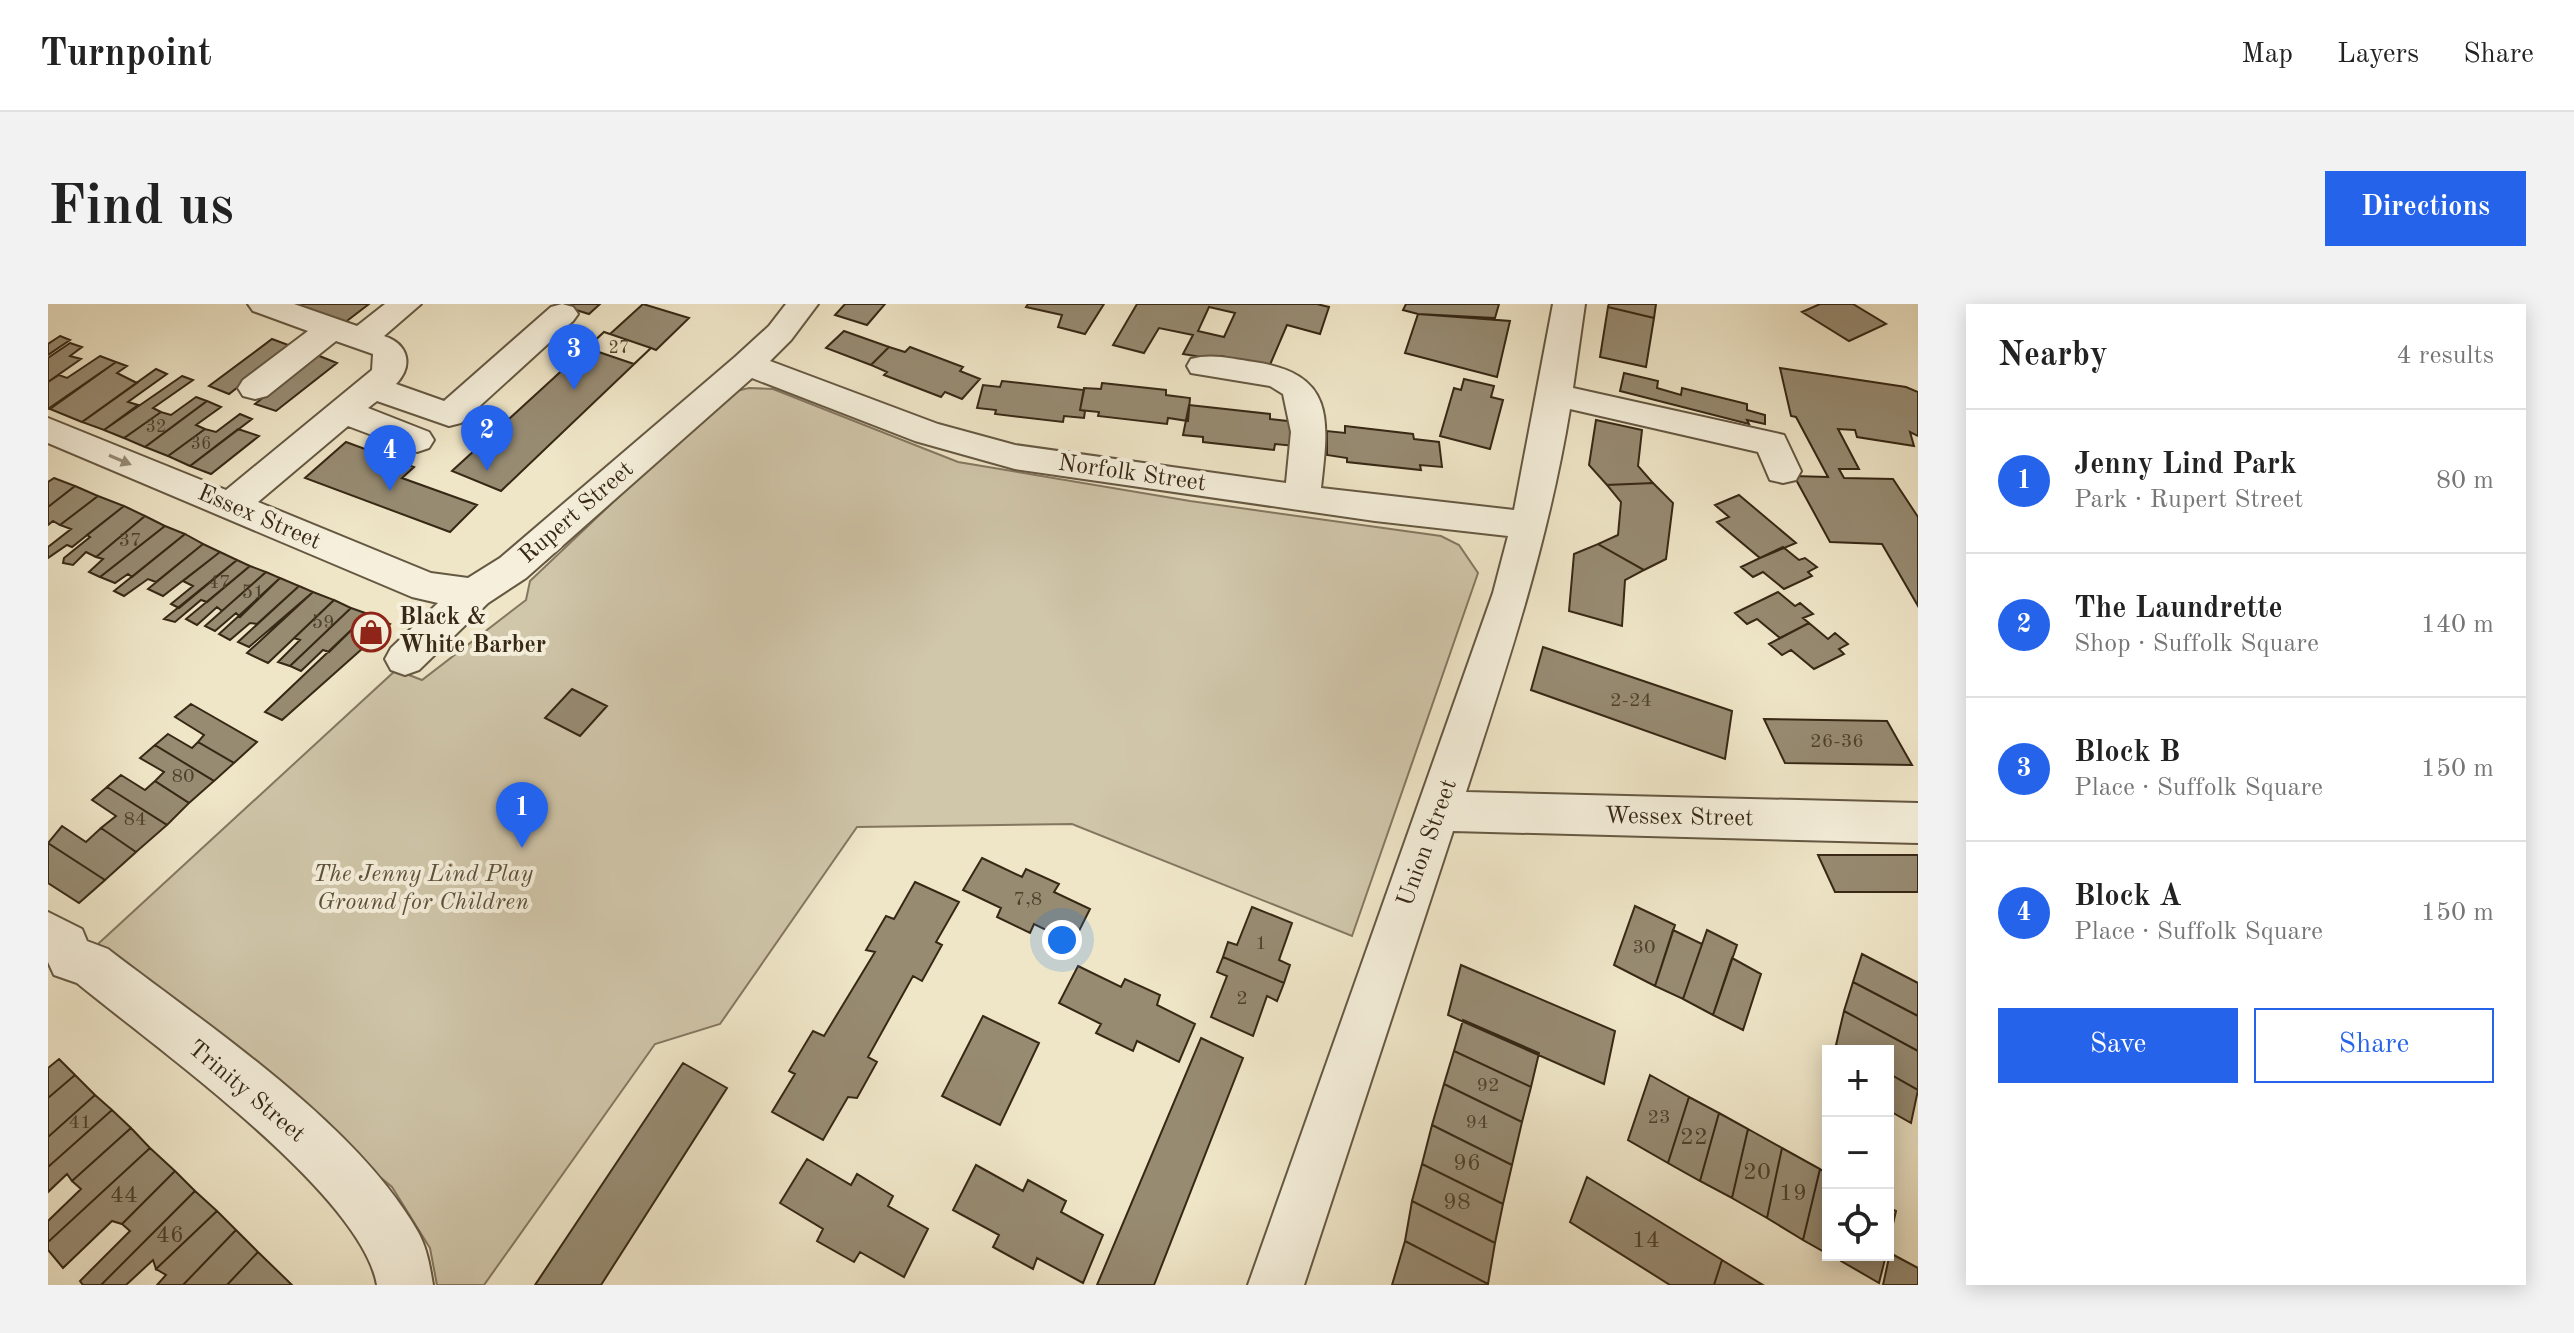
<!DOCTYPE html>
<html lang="en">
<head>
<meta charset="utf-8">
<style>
	:root { --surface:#fff; --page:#f2f2f2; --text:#222; --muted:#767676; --line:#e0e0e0; --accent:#2563eb }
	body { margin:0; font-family:"Old Standard TT",serif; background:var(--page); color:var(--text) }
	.controls { position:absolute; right:24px; bottom:24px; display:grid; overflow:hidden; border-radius:0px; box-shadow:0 4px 20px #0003 }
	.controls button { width:72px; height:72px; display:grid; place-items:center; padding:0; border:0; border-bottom:2px solid var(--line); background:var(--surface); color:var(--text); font:40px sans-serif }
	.you { position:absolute; left:1014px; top:636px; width:28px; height:28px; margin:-20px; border:6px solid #fff; border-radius:50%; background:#1a73e8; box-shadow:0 0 0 12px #1a73e833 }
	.badge { display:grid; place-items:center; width:52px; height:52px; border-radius:50%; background:var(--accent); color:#fff; font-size:26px; font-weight:700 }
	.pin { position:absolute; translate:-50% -66px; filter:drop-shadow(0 2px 4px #0008) }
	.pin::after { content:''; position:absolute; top:42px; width:28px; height:24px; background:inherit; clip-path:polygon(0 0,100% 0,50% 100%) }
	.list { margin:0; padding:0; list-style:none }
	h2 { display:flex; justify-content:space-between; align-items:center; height:104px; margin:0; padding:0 32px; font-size:34px }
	h2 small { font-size:26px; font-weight:400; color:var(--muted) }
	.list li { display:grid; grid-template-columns:52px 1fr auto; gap:24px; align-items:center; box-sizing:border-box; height:144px; padding:0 32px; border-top:2px solid var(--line) }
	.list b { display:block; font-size:30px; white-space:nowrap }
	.list p { margin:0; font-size:26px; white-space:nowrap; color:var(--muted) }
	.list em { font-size:26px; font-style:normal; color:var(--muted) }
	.actions { display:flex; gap:16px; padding:24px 32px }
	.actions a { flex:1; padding:18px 0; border:2px solid var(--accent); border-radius:0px; text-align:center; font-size:28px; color:var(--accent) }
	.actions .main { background:var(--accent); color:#fff }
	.icon { flex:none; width:44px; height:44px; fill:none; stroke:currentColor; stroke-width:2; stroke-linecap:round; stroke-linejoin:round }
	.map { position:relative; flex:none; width:1870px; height:981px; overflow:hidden; border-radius:0px }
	header { display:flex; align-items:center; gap:48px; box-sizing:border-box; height:112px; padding:0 40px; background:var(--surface); border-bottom:2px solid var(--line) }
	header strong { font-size:38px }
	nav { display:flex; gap:44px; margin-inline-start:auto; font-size:28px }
	.intro { display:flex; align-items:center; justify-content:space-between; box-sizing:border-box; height:192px; padding:0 48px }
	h1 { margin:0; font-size:56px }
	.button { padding:20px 36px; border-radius:0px; background:var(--accent); color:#fff; font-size:28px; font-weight:700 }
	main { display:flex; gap:48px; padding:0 48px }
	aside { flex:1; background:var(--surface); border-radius:0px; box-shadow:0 4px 20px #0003 }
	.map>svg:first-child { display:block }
</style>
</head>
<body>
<header>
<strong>Turnpoint</strong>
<nav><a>Map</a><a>Layers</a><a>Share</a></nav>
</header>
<div class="intro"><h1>Find us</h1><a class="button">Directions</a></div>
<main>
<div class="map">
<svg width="1870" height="981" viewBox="0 0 1870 981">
	<rect width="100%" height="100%" fill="#efe6c8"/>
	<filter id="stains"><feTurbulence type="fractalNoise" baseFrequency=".0025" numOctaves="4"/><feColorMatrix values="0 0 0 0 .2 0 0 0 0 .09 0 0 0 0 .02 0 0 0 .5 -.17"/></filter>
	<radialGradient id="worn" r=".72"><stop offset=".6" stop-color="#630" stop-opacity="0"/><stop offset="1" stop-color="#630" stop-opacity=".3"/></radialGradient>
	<path fill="#d0c6aa" stroke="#847760" stroke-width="2" d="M701,84L725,85L910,158L1142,197L1393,232L1411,241L1430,269L1304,632L1024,520L809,523L672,720L607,740L436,981H389L382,944L344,883L50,640L348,366L374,376L478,296L482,277L680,89Z"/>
	<path fill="#978b72" stroke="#372815" stroke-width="2" fill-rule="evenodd" d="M236,0H321L295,20Z
		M509,0H552L541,10Z
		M595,0L641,14L608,46L603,44L453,187L404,167L556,28L562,30Z
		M797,0H837L819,21L787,11Z
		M980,0H1056L1037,30L1010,23L1014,11L978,3Z
		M1089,0H1269L1281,3L1272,30L1239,21L1221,63L1173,52L1171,56L1135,50L1145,31L1111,24L1096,49L1065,41ZM1161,3L1187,9L1176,33L1150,27Z
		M1358,0H1451L1447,14L1370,10L1355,6Z
		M1561,0H1608L1606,14L1560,3Z
		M1772,0H1805L1838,20L1801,37L1754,8Z
		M1560,3L1606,14L1598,63L1552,53Z
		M1370,10L1462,17L1449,73L1357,49Z
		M796,27L841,43L823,61L778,44Z
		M556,28L562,30L603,44L586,60L539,44Z
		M12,32L22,36L0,51V40Z
		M224,35L243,42L181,90L161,82Z
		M22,39L34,43L22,52L33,55L0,78V54Z
		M841,43L857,48L862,43L915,63L912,67L932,75L914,95L897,88L893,93L836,71L839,68L823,61Z
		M269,51L289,59L228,107L207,100Z
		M52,52L68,58L0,105V78L11,71L19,74Z
		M68,58L79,62L69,69L89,79L34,118L2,105Z
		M1732,64L1858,83L1870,88V132L1862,128L1866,142L1809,133L1807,126L1790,125L1811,165H1791L1796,174L1845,175L1870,213V302L1834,240L1782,238L1746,172L1780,173L1748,113L1743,112Z
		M108,65L119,70L80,98L90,101L56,126L34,118Z
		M1576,69L1610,77L1609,84L1633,91L1634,84L1699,100V106L1717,111V120L1699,116L1701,120L1572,87Z
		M134,72L145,76L105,104L113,108L76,134L56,126Z
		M1416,75L1446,82L1443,93L1455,96L1442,145L1392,132L1406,84L1413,86Z
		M954,77L1036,86L1032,106L1037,107L1036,114L1016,112L1015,118L947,110L948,106L929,104L935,81L952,83Z
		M1054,79L1118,86V91L1142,94L1140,117L1120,114L1119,120L1050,112L1051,108L1032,106L1036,84L1053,85Z
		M148,93L159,97L97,143L76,134L113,108L123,111Z
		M159,97L173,103L148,121L157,125L120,152L97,143Z
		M1141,101L1222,110V115L1248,118L1247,142L1227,140L1226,146L1155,138V133L1135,131Z
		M192,110L204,115L142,162L120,152L157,125L168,128Z
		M1548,116L1594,126L1590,162L1605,179L1559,181L1541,161Z
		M1297,122L1365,130L1366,135L1391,138L1394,163L1372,161L1373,166L1299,158V154L1279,151V127L1297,129Z
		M190,125L211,132L163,170L142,162Z
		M298,138L366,163L354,174L429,201L402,228L257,174Z
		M6,174L27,182L0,203V178Z
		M1605,179L1625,199L1618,255L1596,266L1550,240L1570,231L1573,198L1559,181Z
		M27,182L50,192L12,221L5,217L0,221V203Z
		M1691,191L1748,239L1712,254L1669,218L1681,213L1667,201Z
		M50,192L76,202L24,243L19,241L0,254V243L23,225L12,221Z
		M76,202L97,212L48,253L38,248L25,261L15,259L16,254L42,233L39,231Z
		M97,212L117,222L52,273L41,268L55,255L48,253Z
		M117,222L137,230L84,273L80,270L67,279L52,273Z
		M137,230L155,240L108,278L100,275L76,292L66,287Z
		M155,240L172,248L115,292L100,285Z
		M1550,240L1596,266L1577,276L1574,322L1521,307L1526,250Z
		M1735,243L1751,256L1757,254L1769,263L1760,268L1764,272L1736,285L1715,268L1705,273L1693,263Z
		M172,248L189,256L131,304L123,300L145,282L135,277Z
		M189,256L202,262L159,298L153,296L127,318L116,315Z
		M202,262L218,268L174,307L169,303L149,321L138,315Z
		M218,268L232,274L192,313L188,309L167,327L157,322Z
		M232,274L251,282L209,320L202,319L182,336L171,330Z
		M251,282L265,288L201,343L190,338Z
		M265,288L286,296L220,359L199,349Z
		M1730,288L1747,302L1752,299L1765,310L1755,314L1761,319L1732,334L1709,315L1699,320L1687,309Z
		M286,296L303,304L242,362L230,358L252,336L246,334Z
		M303,304L320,310L281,348L275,346L253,367L242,362Z
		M320,310L342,320L234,416L217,408Z
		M1761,319L1780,335L1787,329L1800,340L1791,345L1796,350L1766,365L1743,346L1734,351L1721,340Z
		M1495,343L1684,407L1677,455L1483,386Z
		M524,385L559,402L532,432L497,414Z
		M143,400L209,438L186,459L150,438L156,431L127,413Z
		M1716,415L1839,417L1864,461L1737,459Z
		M120,430L144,444L150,438L186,459L166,477L107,441Z
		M107,441L166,477L141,499L107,477L116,468L92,454Z
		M73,471L97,486L107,477L141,499L119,521L59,483Z
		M59,483L119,521L88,548L53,524L68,512L44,496Z
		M14,522L38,538L53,524L88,548L57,576L0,539Z
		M0,539L57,576L31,599L0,579Z
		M1770,551H1870V588H1787Z
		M934,554L974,573L978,565L1011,580L1006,588L1042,605L1025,639L986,620L982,629L949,613L953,604L915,586Z
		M867,578L911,598L888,638L894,641L874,677L865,672L820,753L829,758L809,794L800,793L775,836L724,808L747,770L741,767L765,727L776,732L827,648L818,646L838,612L846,615Z
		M1587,602L1627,621L1607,682L1566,661Z
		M1204,603L1244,619L1231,656L1242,661L1236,679L1175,653L1180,638L1189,641Z
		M1625,626L1654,640L1635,695L1607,682Z
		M1659,626L1689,641L1665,711L1635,695Z
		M1814,650L1870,679V712L1805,678Z
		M1175,653L1236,679L1229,697L1219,692L1205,732L1163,713L1179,672L1169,668Z
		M1684,654L1713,670L1695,726L1665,711Z
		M1413,661L1567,727L1556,780L1400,711Z
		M1030,662L1073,683L1077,675L1112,691L1109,701L1147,720L1131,758L1089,737L1085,747L1048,729L1053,720L1011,699Z
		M1805,678L1870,712V747L1796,707Z
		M1796,707L1870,747V786L1840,769V747H1799L1788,741Z
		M935,712L991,739L952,821L894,792Z
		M1415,716L1491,749L1483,783L1406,747Z
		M1153,734L1195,754L1106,981H1049Z
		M1406,747L1483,783L1474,818L1396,780Z
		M11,755L27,771L0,794V764Z
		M635,759L679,784L553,981H487Z
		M1840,769L1870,786L1863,819L1840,806Z
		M27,771L47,791L0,833V794Z
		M1602,771L1641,793L1620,859L1580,836Z
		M1396,780L1474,818L1464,861L1384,821Z
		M47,791L64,806L0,863V833Z
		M1641,793L1671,809L1652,877L1620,859Z
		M64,806L83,824L24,877L19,870L0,888V863Z
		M1671,809L1700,825L1684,894L1652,877Z
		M1384,821L1464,861L1455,900L1374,860Z
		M83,824L102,844L0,938V917L33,885L24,877Z
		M1700,825L1734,844L1719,914L1684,894Z
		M102,844L127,867L74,920L64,917L15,964L0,946V938Z
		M1734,844L1772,865L1755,936L1719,914Z
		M759,855L803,881L809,870L845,892L840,902L880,925L856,973L812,948L806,958L769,937L775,925L732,899Z
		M1374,860L1455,900L1447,939L1364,897Z
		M928,861L975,887L980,876L1018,897L1013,908L1055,931L1035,979L989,954L985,965L945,943L951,931L905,906Z
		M1772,865L1780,870V950L1755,936Z
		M127,867L147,887L53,981H35L32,977L82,927L74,920Z
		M1539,873L1674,956L1666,981H1622L1522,918Z
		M147,887L169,907L108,965L105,956L78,981H53Z
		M1364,897L1447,939L1440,980L1357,937Z
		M1840,903L1848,907L1840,941Z
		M169,907L188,926L135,981H109L118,971L108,965Z
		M188,926L210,948L179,981H135Z
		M1357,937L1440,980V981H1344Z
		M210,948L244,981H179Z
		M1842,949L1870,964V981H1835Z
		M1794,951H1838L1831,979L1793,957Z
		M1674,956L1715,981H1666Z"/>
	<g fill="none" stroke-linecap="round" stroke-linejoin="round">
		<defs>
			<path id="minor" d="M200,0H246L309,22L337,0H373L336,32C360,40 366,61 348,80L396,97L503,3L514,0L525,3L530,10L525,17L413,119L401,122L329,97L320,104L381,128L386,136L381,144L369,148L300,122L210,198L383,269L420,274L452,254L687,53L721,22L738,0H770L743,36L722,57L890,120L967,141L1238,179L1243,128L1235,90L1222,82L1143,69L1139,62L1143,55C1163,49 1186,55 1206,58C1287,70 1281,114 1273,184L1466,206L1505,0H1537L1525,84L1736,131L1753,167L1748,176L1735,179L1722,176L1710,148L1522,105C1500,239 1460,359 1418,488L1870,499V539L1405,527L1256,981H1200L1445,289L1460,232L1327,217L967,165L867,137L704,74L478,274L440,299L371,366L357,371L343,366L337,355L343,344L390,299L364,293L0,139V114L178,186L324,66L325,50L288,37L219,92L207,95L195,92L190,84L195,76L260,27L205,7Z
				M0,608L34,625L39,637L60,645C160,722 308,819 370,928C379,944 382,963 385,981H329C313,889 104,741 29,679L6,671L0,658Z"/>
		</defs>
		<use href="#minor" stroke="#655842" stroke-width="4"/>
		<use href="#minor" fill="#f5efdb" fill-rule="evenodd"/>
	</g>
	<defs><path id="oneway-solid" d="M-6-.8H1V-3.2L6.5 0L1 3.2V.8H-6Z" transform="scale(2)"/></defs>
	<use fill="#968c78" href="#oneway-solid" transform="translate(72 156) rotate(23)"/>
	<defs>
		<symbol id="shop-ring" viewBox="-11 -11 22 22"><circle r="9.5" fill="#f5efdb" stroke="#8f2418" stroke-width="1.5"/><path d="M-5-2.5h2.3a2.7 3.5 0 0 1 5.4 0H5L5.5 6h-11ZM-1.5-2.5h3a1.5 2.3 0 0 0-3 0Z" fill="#8f2418"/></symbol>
	</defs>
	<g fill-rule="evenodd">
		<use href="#shop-ring" x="301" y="306" width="44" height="44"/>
	</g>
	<g text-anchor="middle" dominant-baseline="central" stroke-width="8" stroke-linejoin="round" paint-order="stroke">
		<g font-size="18" fill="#4f412c">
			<text x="571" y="44">27</text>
			<text x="108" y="123">32</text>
			<text x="153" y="140">36</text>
		</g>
		<g font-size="20" fill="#4f412c">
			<text x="82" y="237">37</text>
			<text x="171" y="279">47</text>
			<text x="205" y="289">51</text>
			<text x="275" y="319">59</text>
			<text x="1583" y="397">2-24</text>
			<text x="1789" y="438">26-36</text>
			<text x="135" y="473">80</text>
			<text x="87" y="516">84</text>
			<text x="980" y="596">7,8</text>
			<text x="1213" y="640">1</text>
			<text x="1596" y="644">30</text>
			<text x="1194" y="695">2</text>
			<text x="1440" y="782">92</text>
			<text x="1611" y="814">23</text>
			<text x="32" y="819">41</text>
			<text x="1429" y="819">94</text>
		</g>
		<g font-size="24" fill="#372815" stroke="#f5efdb">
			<text transform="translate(1084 170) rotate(8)">Norfolk Street</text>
			<text transform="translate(529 209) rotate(-41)">Rupert Street</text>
			<text transform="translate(211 214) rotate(23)">Essex Street</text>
			<text transform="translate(1631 514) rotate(1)">Wessex Street</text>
			<text transform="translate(1380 539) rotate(-70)">Union Street</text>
			<text transform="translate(198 788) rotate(40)">Trinity Street</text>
		</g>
		<g font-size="24" font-weight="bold" fill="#372815" stroke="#f5efdb" text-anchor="start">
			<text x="351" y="314">Black &amp;<tspan x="351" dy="28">White Barber</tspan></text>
		</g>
		<g font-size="24" font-style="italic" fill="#5d503a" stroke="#f5efdb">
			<text x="375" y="571">The Jenny Lind Play<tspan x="375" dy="28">Ground for Children</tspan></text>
		</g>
		<g font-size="24" fill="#4f412c">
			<text x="1646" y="834">22</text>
			<text x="1419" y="860">96</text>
			<text x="1709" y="869">20</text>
			<text x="1745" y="890">19</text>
			<text x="76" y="892">44</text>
			<text x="1409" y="899">98</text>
			<text x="122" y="932">46</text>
			<text x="1598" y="937">14</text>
		</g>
	</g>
	<rect width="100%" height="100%" filter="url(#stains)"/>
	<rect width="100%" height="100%" fill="url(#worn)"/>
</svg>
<div class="controls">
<button>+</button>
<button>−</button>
<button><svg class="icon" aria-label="locate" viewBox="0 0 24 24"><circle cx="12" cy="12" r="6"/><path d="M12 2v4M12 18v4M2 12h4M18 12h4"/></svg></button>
</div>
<div class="you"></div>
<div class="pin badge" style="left:474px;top:544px">1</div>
<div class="pin badge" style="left:439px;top:167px">2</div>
<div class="pin badge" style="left:526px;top:86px">3</div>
<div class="pin badge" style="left:342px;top:187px">4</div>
</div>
<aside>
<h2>Nearby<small>4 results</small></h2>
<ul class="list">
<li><span class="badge">1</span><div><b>Jenny Lind Park</b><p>Park · Rupert Street</p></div><em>80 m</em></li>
<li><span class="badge">2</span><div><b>The Laundrette</b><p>Shop · Suffolk Square</p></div><em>140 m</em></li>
<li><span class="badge">3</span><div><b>Block B</b><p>Place · Suffolk Square</p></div><em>150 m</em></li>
<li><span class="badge">4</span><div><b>Block A</b><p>Place · Suffolk Square</p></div><em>150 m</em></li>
</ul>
<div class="actions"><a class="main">Save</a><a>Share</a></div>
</aside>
</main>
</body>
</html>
